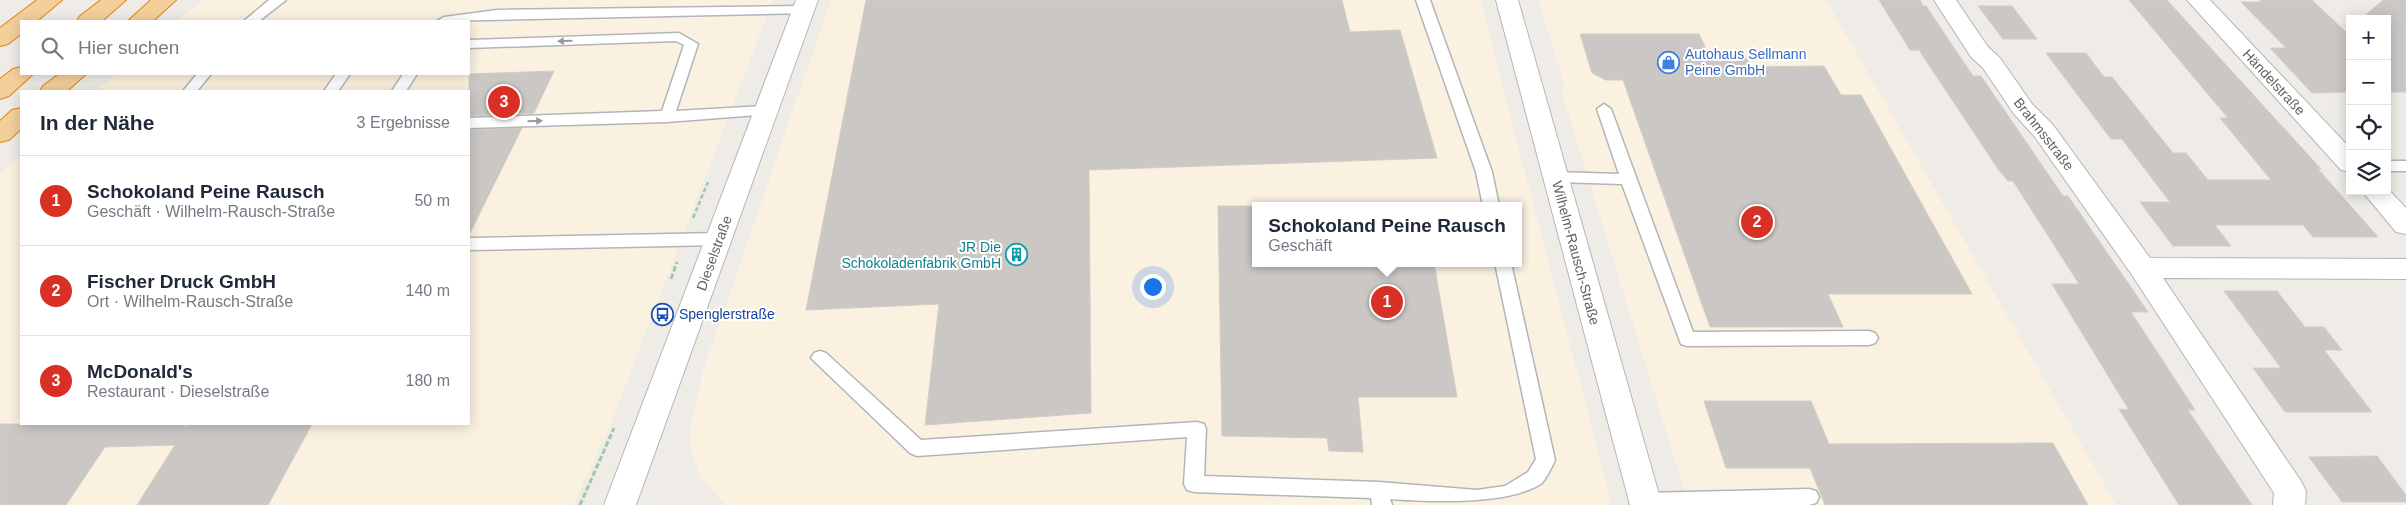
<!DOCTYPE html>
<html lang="de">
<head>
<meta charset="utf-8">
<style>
	:root { --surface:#fff; --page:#f6f6f7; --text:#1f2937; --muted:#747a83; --line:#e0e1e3; --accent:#d93025 }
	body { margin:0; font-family:Helvetica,sans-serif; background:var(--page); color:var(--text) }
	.controls { position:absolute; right:15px; top:15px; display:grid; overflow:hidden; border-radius:0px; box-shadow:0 2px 12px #0003 }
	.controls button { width:45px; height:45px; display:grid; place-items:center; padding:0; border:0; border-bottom:1px solid var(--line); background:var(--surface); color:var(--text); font:25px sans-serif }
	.you { position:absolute; left:1152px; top:286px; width:18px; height:18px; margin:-12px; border:4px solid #fff; border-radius:50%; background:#1a73e8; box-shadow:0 0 0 8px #1a73e833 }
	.badge { display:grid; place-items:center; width:32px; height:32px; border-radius:50%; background:var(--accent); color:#fff; font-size:16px; font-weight:700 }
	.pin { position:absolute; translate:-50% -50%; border:2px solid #fff; box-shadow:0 1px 5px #0006 }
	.popup { position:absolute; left:1252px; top:202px; width:270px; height:65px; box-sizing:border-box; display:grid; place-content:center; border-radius:0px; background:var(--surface); filter:drop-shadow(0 1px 4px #0005); font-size:16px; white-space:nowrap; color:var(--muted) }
	.popup b { font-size:19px; color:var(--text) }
	.popup::after { content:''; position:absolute; left:50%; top:100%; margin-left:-10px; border:10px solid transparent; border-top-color:var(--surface) }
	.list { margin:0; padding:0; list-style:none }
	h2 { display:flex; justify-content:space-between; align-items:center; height:65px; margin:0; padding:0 20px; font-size:21px }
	h2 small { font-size:16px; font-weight:400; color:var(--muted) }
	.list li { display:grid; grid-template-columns:32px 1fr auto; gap:15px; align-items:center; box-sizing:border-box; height:90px; padding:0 20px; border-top:1px solid var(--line) }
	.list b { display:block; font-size:19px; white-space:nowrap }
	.list p { margin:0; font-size:16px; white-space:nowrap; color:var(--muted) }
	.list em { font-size:16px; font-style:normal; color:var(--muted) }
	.icon { flex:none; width:28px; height:28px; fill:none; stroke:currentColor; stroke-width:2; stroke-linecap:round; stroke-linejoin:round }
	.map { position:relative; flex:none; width:2406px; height:505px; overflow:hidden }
	.search { position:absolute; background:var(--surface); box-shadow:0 2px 12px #0003; left:20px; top:20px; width:450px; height:55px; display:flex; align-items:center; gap:12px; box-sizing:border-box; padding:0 18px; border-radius:0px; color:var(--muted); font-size:19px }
	.panel { position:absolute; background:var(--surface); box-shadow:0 2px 12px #0003; left:20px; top:90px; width:450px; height:335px; border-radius:0px }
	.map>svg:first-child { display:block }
</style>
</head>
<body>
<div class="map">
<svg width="2406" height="505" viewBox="0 0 2406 505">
	<rect width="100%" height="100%" fill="#efece7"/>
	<path fill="#fbf1e0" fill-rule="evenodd" d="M203,0H773L608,431L573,505H0V174L21,155V424H469V91H96L116,74H469V21H177Z
		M831,0H1480L1611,502L1608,505H726L702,479L691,451L690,432L702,375ZM1256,206H1518V263H1256Z
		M1538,0H1826L2116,505H1689L1561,90L1566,89Z"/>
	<path fill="#cbc7c4" stroke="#d3cdc6" d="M866,0H1342L1350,32L1400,30L1437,158L1089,170L1091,413L925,425L939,304L806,310Z
		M1879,0H1920L1923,6H1926L1973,76H1981L2063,196H2068L2148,312H2131L2195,410H2188L2252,505H2179L2119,409L2129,410L2052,284H2079L2013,181H2008L1998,169L1919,50H1910Z
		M2129,0H2167L2321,169H2318L2378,237H2313L2303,225H2215L2231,246H2173L2140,202H2170L2122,139H2111L2046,53H2086L2104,77H2112L2173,153H2186L2208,180H2271L2220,118H2228Z
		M2260,0H2312L2346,32L2350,29V92L2312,93L2270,48H2286L2241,2H2261Z
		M2383,0H2406V92H2387V19H2361Z
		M1978,6H2012L2037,39H2003Z
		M1580,34H1699L1707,51H1743L1751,67L1824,66L1841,95H1861L1972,294H1828L1843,327H1710L1623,80H1606L1592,73Z
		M554,71L534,113L469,116V74Z
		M522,128L469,235V130Z
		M1218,206H1256V263H1434L1457,397H1358L1363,452L1329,451L1327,438L1222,436Z
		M2224,291H2277L2305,327H2324L2342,350H2324L2372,412H2285L2253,368H2281Z
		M1704,401H1811L1829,444L2053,443L2088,505H1825L1810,468H1726Z
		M0,424H185V428L188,424H312L268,505H137L175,445L105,447L66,505H0Z
		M2377,456L2406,495V502H2342L2309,457Z"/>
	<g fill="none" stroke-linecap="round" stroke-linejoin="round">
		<defs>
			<path id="lane" d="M269,0H286L259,21H244Z
				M1416,0H1430L1492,172L1499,206H1483L1476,172Z
				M803,6L808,7L810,10L808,13L437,21L444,17L497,10Z
				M679,33L698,44L676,111L766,106L771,108L773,111L771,114L667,122L469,128V118L662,111L684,45L676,41L469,48V40Z
				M197,74H211L197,91H183Z
				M336,74H350L338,91H324Z
				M403,74H417L406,91H392Z
				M1604,104L1611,109L1693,332L1869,331L1875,333L1878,338L1875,343L1869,345L1687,346L1681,344L1622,184L1556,182L1551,181L1548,177L1551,173L1556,172L1619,174L1597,109Z
				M2387,161H2406V171H2387Z
				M719,233L725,235L727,239L725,243L719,245L469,250V238Z
				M1495,263H1511L1555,460C1552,467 1547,477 1542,483C1510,505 1433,502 1390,499L1392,505H1372L1371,498L1194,492L1187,490L1184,484L1187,437L917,456L910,453L811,358L814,353L820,351L826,353L921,440L1197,422L1204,424L1206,429L1204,476L1379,482L1477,490L1505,486L1528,472L1536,459Z
				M1809,489L1816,491L1819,497L1816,503L1809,505H1637L1635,501L1638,495L1645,493Z"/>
			<path id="street" d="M1934,0H1956L1988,47L2000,58L2032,104L2053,125L2150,258L2406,259V279L2163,278L2301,481L2306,491L2305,505H2273L2274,493L2132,275L2035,137L2014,114L1983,68L1971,57Z
				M2187,0H2210L2350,148V172L2341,170Z
				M2387,188L2406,208V234L2396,232L2362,191H2387Z"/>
			<path id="secondary" d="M796,0H818L636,505H604Z
				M1496,0H1518L1662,505H1630Z"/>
			<path id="highway" d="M37,0H62L37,21H21V34L8,44L0,46V28Z
				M101,0H126L102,21H77L80,16Z
				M151,0H176L153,21H128Z
				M21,67V74H33L9,96L0,99V79L13,69Z
				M59,74H86L67,91H40L43,86Z
				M21,108V129L9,140L0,142V121L12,110Z"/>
		</defs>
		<use href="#lane" stroke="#b2b5b8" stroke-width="3"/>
		<use href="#street" stroke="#b2b5b8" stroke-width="2"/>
		<use href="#secondary" stroke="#b3b7ba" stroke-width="2"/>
		<use href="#highway" stroke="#e18316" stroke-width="2"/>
		<path stroke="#a2c7a6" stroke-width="2.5" stroke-dasharray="4.5 2.5" stroke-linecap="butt" d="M693,218L708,182"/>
		<path stroke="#a2c7a6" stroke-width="3" stroke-dasharray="5.5 2.5" stroke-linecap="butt" d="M671,279L677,262
			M580,505L614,428"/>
		<use href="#lane" fill="#fff" fill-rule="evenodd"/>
		<use href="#street" fill="#fff" fill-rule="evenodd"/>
		<use href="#secondary" fill="#fff" fill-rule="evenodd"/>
		<use href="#highway" fill="#f3cf9a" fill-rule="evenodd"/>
	</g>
	<defs><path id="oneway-solid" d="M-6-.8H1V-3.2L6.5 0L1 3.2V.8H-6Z" transform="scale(1.25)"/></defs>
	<g fill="#979a9c">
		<use href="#oneway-solid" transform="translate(565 41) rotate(178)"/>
		<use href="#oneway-solid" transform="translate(535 121) rotate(-1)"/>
	</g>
	<defs>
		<symbol id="shop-ring" viewBox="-11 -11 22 22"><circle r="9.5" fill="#fff" stroke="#3f7fe0" stroke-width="1.5"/><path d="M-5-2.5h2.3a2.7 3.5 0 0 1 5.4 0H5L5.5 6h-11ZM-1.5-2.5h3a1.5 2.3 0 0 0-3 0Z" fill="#3f7fe0"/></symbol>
		<symbol id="building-ring" viewBox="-11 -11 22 22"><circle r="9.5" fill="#fff" stroke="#0f9aa8" stroke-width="1.5"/><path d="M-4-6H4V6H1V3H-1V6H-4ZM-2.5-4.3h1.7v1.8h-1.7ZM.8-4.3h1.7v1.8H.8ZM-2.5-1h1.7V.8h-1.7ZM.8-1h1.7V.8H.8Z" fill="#0f9aa8"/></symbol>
		<symbol id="bus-ring" viewBox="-11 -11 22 22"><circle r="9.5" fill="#fff" stroke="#1a4fb4" stroke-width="1.5"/><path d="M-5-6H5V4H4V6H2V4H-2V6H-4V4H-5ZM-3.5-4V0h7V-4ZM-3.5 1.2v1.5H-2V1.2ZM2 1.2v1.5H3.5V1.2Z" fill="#1a4fb4"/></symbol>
	</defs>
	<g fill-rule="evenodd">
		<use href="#shop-ring" x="1656" y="50" width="25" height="25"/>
		<use href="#building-ring" x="1004" y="242" width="25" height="25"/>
		<use href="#bus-ring" x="650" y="302" width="25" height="25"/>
	</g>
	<g text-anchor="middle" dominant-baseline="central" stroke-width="4" stroke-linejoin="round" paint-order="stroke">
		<g font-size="14" fill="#366cbe" stroke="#fff" text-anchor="start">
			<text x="1685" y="54">Autohaus Sellmann<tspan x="1685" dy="16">Peine GmbH</tspan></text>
		</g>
		<g font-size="14" fill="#5f6366" stroke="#fff">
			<text transform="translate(2274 82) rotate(47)">Händelstraße</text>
			<text transform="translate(2044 134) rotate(52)">Brahmsstraße</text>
			<text transform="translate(714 253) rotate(-70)">Dieselstraße</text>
			<text transform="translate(1576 253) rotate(75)">Wilhelm-Rausch-Straße</text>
		</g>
		<g font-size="14" fill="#0d838f" stroke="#fff" text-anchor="end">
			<text x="1001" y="247">JR Die<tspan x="1001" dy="16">Schokoladenfabrik GmbH</tspan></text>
		</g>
		<g font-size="14" fill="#164399" stroke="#fff" text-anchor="start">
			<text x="679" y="314">Spenglerstraße</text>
		</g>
	</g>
</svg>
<div class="controls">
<button>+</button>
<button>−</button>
<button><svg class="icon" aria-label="locate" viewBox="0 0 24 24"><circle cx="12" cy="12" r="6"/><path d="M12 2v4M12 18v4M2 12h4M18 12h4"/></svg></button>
<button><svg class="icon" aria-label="layers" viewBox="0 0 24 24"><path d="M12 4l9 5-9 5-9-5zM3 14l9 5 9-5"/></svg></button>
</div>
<div class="you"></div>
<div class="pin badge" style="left:1387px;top:302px">1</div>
<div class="popup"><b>Schokoland Peine Rausch</b>Geschäft</div>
<div class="pin badge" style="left:1757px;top:222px">2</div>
<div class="pin badge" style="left:504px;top:102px">3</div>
<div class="search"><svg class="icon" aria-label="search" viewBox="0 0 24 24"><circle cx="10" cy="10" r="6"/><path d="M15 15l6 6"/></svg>Hier suchen</div>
<section class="panel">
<h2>In der Nähe<small>3 Ergebnisse</small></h2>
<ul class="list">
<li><span class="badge">1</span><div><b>Schokoland Peine Rausch</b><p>Geschäft · Wilhelm-Rausch-Straße</p></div><em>50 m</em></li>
<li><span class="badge">2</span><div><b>Fischer Druck GmbH</b><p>Ort · Wilhelm-Rausch-Straße</p></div><em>140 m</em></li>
<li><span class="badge">3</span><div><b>McDonald's</b><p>Restaurant · Dieselstraße</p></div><em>180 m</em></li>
</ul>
</section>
</div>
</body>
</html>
